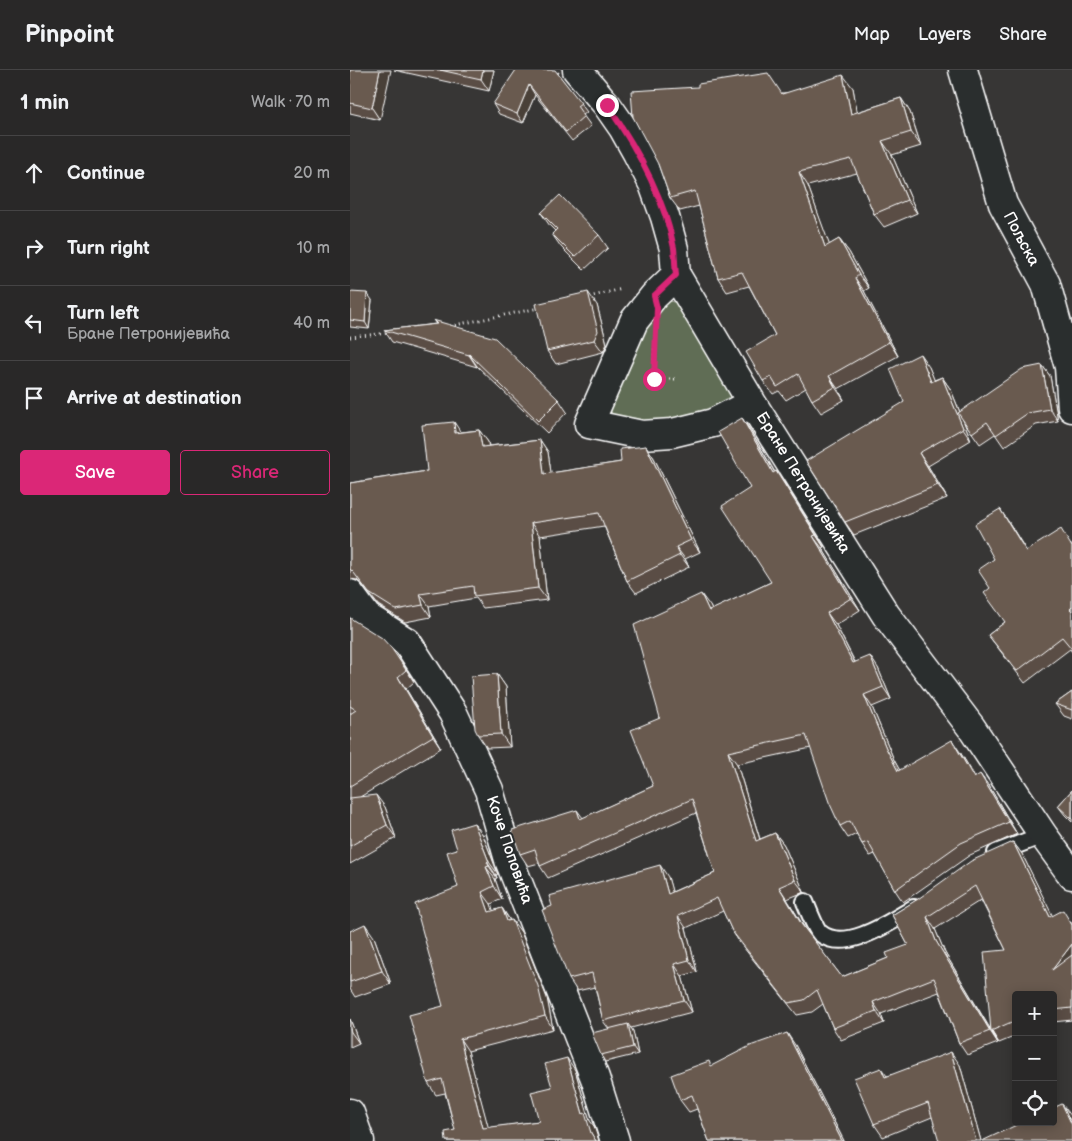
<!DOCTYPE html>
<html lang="en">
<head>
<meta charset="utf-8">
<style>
	:root { --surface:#292828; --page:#353434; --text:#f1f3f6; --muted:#a5a6a8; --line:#454445; --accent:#db2777 }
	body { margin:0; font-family:"Balsamiq Sans",sans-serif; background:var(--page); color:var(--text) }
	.controls { position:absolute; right:15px; bottom:15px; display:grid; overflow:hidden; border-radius:5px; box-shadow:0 2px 12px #0003 }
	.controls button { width:45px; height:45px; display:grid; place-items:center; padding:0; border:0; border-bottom:1px solid var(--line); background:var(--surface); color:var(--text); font:25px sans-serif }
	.stop { position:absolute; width:15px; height:15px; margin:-11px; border:4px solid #db2777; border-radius:50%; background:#fff }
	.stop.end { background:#db2777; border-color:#fff; box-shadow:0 1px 5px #0008 }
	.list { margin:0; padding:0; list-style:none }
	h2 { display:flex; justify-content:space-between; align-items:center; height:65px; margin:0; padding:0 20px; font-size:21px }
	h2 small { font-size:16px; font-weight:400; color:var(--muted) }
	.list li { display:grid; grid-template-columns:32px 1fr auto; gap:15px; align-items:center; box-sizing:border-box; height:75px; padding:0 20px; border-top:1px solid var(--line) }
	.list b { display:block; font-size:19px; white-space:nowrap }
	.list p { margin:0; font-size:16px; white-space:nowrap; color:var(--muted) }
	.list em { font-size:16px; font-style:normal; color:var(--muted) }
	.actions { display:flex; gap:10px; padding:15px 20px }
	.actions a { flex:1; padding:11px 0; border:1px solid var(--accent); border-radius:5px; text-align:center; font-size:18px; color:var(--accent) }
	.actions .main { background:var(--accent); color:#fff }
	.icon { flex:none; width:28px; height:28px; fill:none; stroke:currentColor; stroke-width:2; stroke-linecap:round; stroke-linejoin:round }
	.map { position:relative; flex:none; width:722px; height:1071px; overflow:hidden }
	header { display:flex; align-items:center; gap:30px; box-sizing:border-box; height:70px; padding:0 25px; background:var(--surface); border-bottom:1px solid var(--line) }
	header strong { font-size:24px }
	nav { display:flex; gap:28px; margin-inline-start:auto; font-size:18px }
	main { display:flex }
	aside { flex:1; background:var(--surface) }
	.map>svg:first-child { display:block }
</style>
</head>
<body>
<header>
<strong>Pinpoint</strong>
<nav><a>Map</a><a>Layers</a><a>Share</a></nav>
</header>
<main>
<aside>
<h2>1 min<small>Walk · 70 m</small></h2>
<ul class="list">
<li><svg class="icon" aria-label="ahead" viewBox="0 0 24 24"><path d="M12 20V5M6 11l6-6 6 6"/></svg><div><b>Continue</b></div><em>20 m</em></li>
<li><svg class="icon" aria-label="right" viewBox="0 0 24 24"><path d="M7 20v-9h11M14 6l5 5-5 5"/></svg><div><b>Turn right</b></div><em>10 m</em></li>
<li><svg class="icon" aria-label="left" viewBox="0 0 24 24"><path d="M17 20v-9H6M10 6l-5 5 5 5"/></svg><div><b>Turn left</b><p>Бране Петронијевића</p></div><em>40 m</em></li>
<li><svg class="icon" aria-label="arrive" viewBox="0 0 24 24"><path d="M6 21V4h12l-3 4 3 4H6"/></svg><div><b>Arrive at destination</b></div></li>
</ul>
<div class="actions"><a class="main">Save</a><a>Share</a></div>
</aside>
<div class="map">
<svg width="722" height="1071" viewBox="0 0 722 1071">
	<rect width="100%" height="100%" fill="#373635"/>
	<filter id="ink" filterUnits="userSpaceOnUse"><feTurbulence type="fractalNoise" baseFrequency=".02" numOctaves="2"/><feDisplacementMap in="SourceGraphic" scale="10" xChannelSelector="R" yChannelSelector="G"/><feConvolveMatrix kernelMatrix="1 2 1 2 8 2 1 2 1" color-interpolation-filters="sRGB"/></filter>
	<g filter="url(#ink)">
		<path fill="#606d55" stroke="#b0b6aa" d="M320,231L327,233L384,327L373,335L356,342L309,355L266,349L261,342L258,333C269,310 296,237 320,231Z"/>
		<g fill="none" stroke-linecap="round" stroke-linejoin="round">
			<defs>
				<path id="service" d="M646,783L693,765
					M455,832C458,839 465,858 470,863C495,884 542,851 564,838"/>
				<path id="minor" d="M227,0L257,35L273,58L287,83L303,114L315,147L324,179L326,205L402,333L536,545L621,657L693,765L722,805
					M613,0L653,134L696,214L719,297L722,338
					M326,205L304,226L284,251L239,354L292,365L322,363L363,353L402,333
					M0,524L17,547L57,572L103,643L139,720L159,790L245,1008L265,1071
					M0,1043L10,1071"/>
			</defs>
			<use href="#service" stroke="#fff" stroke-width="20"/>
			<use href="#minor" stroke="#fff" stroke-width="31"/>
			<path stroke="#fff" stroke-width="3" stroke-dasharray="1 4" stroke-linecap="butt" d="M239,227L272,219
				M100,256L189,238
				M0,267L39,263
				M305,279L304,309H326"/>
			<use href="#service" stroke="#2a2d2e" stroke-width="16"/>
			<use href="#minor" stroke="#2a2d2e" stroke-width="28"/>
		</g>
		<path fill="#5a4d45" stroke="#fff" fill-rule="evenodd" d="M0,0L30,50L0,43Z
			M44,0H144L139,21Z
			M209,2L208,4L237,42L233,45L241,56L222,71L185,25L173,53L149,44L143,34Z
			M503,18L507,42L551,28L560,42L571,76L542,85L567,143L534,157L524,144L507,103L458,116L479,175L489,169L499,182L519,218L514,221L548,286L488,319L494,330L471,343L462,330L456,318L436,330L429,321L423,324L413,311L425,265L399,216L377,222L368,208L349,136L330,141L320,128L308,94L432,23Z
			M191,143L249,165L258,178L234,200L211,177L202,164L205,161L200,156Z
			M0,222L22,230L19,259L0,257Z
			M247,235L257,274L253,282L206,294L197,281Z
			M83,250L209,330L217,342L197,363L127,296V297L42,272L34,260L86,254Z
			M692,295L700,306L708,351L686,355L654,377L645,364L630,374L613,350L621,370L578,396L597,428L504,465L495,452L554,332L579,297L584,310L592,307L601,320L610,342Z
			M392,348L400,360L425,402L426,401L434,413L474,477L472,478L510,540L486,555L505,592L528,598L541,629L522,637L544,690L550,701L610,682L625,707L639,716L667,764L620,785L553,832L545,820L525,784L520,786L512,774L507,764L498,768L490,756L461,678L387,694L410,769L425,763L434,775L454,822L437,829L457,862L492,907L538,888L558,875L542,845L663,772L672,784L702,846L722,853V950L703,952V925H666V966L649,973L642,962L648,973L617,985L609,973L589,922L531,944L534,953L491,970L483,958L473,934L462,942L447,945L390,873L382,861L373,841L336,858L347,902L332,906L342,942L281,958L283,961L288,984L255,992L251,985L259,959L253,951L245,917L227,921L219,909L318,807L322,822L365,803L346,743L198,808L190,796L189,793L178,796L170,784L233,748L303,716L310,648L360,536L362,540L421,512L400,418ZM631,830L656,880L641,960L595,883L585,859Z
			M129,360L138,372L139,376L190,370L198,382L201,403L271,392L296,376L304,388L350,482L335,489L339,497L286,523L277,511L254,456L190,466L197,530L133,538L126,528L79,536L81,547L55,552L28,535L13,515L7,510L0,509V413L77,401L111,362Z
			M658,451L676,481L722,475V582L720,579L675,613L638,565L655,552L644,489Z
			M0,548L51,591L64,612L56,619L91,678L10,727L35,737L46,768L0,794V644L1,643L0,642Z
			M147,604L156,617L160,677L137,678L128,665Z
			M722,622V649L714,646L705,634Z
			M722,720V752L715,745L708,736Z
			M124,753L133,765L148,804L146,805L147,808L145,809L152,829L141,834L143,841L152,838L160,850L171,862L197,928L203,959L118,981L138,1058L189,1051L202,1017L225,1000L240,1051L244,1056L249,1071H96L105,1060L95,1023L86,1025L78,1013L93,936L108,817L107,779Z
			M0,861L24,867L41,914L5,927L0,919Z
			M0,949L9,973L0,977Z
			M445,975L494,1071H359L347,1039L339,1042L330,1030L362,996Z
			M610,995L631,1071L582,1047L533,1067L524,1054L537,1006Z"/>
		<path fill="#4a3f38" stroke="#fff" d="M30,0H41L30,50L22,38Z
			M133,0H144L139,21L131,9Z
			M493,5L503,18L510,57L501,44Z
			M179,15L185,25L173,53L167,44Z
			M551,28L560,42L571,76L561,62Z
			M532,71L542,85L567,143L557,130Z
			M449,102L458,116L485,190L475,177Z
			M489,169L499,182L519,218L509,205Z
			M505,208L514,221L548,286L539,272Z
			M238,222L247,235L257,274L253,282L244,270Z
			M17,223L22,230L19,259L15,252Z
			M119,284L127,296V297L119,285Z
			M570,284L579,297L590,324L581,312Z
			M692,295L700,306L708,351L700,339Z
			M479,306L488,319L494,330L485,317Z
			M592,307L601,320L621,370L613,358Z
			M392,348L400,360L432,415L423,403Z
			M104,352L112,364L105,363Z
			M129,360L138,372L140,389L132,377Z
			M190,370L198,382L203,416L194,404Z
			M296,376L304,388L350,482L341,470Z
			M569,383L578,396L597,428L588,415Z
			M426,401L434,413L474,477L466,465Z
			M650,439L658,451L684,493L676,481Z
			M181,453L190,466L197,530L188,518Z
			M463,466L472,478L510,540L501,528Z
			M326,477L335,489L339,497L330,485Z
			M70,524L79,536L81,547L73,535Z
			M351,524L360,536L368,553L359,541Z
			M477,543L486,555L511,605L503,593Z
			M520,586L528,598L541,629L533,617Z
			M147,604L156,617L160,677L151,664Z
			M48,607L56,619L91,678L83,666Z
			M514,625L522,637L544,690L557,713L548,701L536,678Z
			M602,670L610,682L633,720L624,708Z
			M378,682L387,694L414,783L406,771Z
			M630,704L639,716L667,764L659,752Z
			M26,725L35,737L46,768L37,755Z
			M227,740L236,752L230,749Z
			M124,753L133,765L148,804L139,792Z
			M425,763L434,775L454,822L445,810Z
			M663,772L672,784L709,859L700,847Z
			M137,792L146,805L147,808L139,796Z
			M310,795L318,807L326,835L318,824Z
			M136,797L145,809L152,829L144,816Z
			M429,817L437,829L460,867L452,855Z
			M132,822L141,834L148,854L139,842Z
			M152,838L160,851H157Z
			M328,846L336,858L347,902L339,890Z
			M577,847L585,859L595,883L648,973L640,961L586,871Z
			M162,850L171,862L197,928L203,959L195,946Z
			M15,854L24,867L41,914L32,901Z
			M722,874V897L702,900Z
			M324,894L332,906L342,942L334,930Z
			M523,932L531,944L534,953L526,941Z
			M0,949L9,973L1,962L0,958Z
			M278,954L283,961L288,984L283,977Z
			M437,963L445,975L494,1071H492Z
			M110,969L118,981L142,1071L133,1058Z
			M601,982L610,995L631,1071H626Z
			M217,988L225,1000L240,1051L244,1056L249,1071H246L241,1063L233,1044Z
			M531,998L540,1010L535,1007Z
			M712,1034L722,1047V1055Z"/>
		<path fill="#695a50" stroke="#fff" d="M0,0H30L22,38L0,33Z
			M90,0H133L131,9Z
			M166,0H205L231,33L227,36L234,46L216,62L179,15L167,44L143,34Z
			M418,3L432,24L493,5L501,44L551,28L561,62L532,71L557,130L524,144L501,89L449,102L475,177L489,169L509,205L505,208L539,272L479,306L485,317L462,330L448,304L427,317L421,307L413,311L396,282L425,265L392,202L368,208L345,121L320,128L308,94L283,47L281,21L348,17V14Z
			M210,125L249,165L225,187L202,164L207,159L191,143Z
			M0,222L17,223L15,252L0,250Z
			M238,222L248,261L244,270L197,281L186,234Z
			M83,250L145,268L209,330L188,351L119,284V285L34,260L87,254Z
			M570,284L581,312L592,307L613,358L569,383L588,415L495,452L456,391L554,332L540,299Z
			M692,295L700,339L678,343L646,365L637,352L622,363L608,343L672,299Z
			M392,348L423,403L426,401L466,465L463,466L501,528L477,543L503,593L520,586L533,617L514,625L536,678L548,701L602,670L624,708L630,704L659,752L611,773L545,820L518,772L512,774L500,751L490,756L479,732L456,665L378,682L406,771L425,763L445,810L429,817L452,855L492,907L538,888L536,883L558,875L542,845L568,829L621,791L663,772L700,847L713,840L722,855V874L702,900L722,885V938L703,940V925H666V950L641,961L634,882L656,880L625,816L577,847L586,871L640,961L609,973L584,908L523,932L526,941L483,958L467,920L454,930L438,933L382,861L367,828L328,846L339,890L324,894L334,930L253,951L242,903L219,909L192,840L202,836L199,826L310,795L318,824L365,803L342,729L190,796L185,779L170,784L162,760L227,740L230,749L303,716L281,660L310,648L284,555L351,524L359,541L421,512L372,436L400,418L368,362Z
			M104,352L105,363L129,360L132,377L190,370L194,404L271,392L270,379L296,376L341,470L326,477L330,485L277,511L249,443L181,453L188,518L124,526L123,516L70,524L73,535L46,540L19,523L4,503L0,499V413L77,401L72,355Z
			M650,439L676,481L711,459L722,477V537L720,539L722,541V579L712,567L667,601L638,565L655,552L634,523L640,518L628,500L644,489L625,454Z
			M0,548L32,568L42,579L56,600L48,607L83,666L0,716V644L6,640L0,636Z
			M147,604L151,664L128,665L125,659L121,606Z
			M722,622V640L705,634Z
			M722,720V749L708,736Z
			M26,725L37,755L0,776V728Z
			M124,753L139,792H137L139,796L136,797L144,816L132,822L139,842L152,838L157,851L162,850L188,916L195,946L110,969L133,1058L189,1051L181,1022L202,1017L195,994L217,988L233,1044L235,1043L241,1063L246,1071H96L95,1062L105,1060L92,1009L78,1013L59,945L93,936L65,834L108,817L97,782L107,779L101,760Z
			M15,854L32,901L0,912V861Z
			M278,954L283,977L251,985L242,963Z
			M437,963L492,1071H359L342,1025L330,1030L321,1005L359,991L361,996L400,976Z
			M601,982L626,1071H589L578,1033L524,1054L504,1008L531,998L535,1007Z
			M712,1034L722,1055V1071H632L673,1052H703V1038Z"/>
	</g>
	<g fill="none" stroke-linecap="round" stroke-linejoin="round" filter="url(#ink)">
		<path stroke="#db2777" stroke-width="6" d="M257,35C287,78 314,126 324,178C325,187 325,196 326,205L304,226L307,238L304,309"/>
	</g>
	<g text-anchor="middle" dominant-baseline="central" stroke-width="4" stroke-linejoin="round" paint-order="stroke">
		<g font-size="16" fill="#fff" stroke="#2a2d2e">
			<text transform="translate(671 169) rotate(62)">Пољска</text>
			<text transform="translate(453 413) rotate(58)">Бране Петронијевића</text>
			<text transform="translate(159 780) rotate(71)">Коче Поповића</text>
		</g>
	</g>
</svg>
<div class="controls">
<button>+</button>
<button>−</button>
<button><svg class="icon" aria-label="locate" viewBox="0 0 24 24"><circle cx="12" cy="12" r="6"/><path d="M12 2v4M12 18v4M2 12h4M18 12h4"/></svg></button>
</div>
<div class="stop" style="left:304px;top:309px"></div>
<div class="stop end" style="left:257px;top:35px"></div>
</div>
</main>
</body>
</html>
